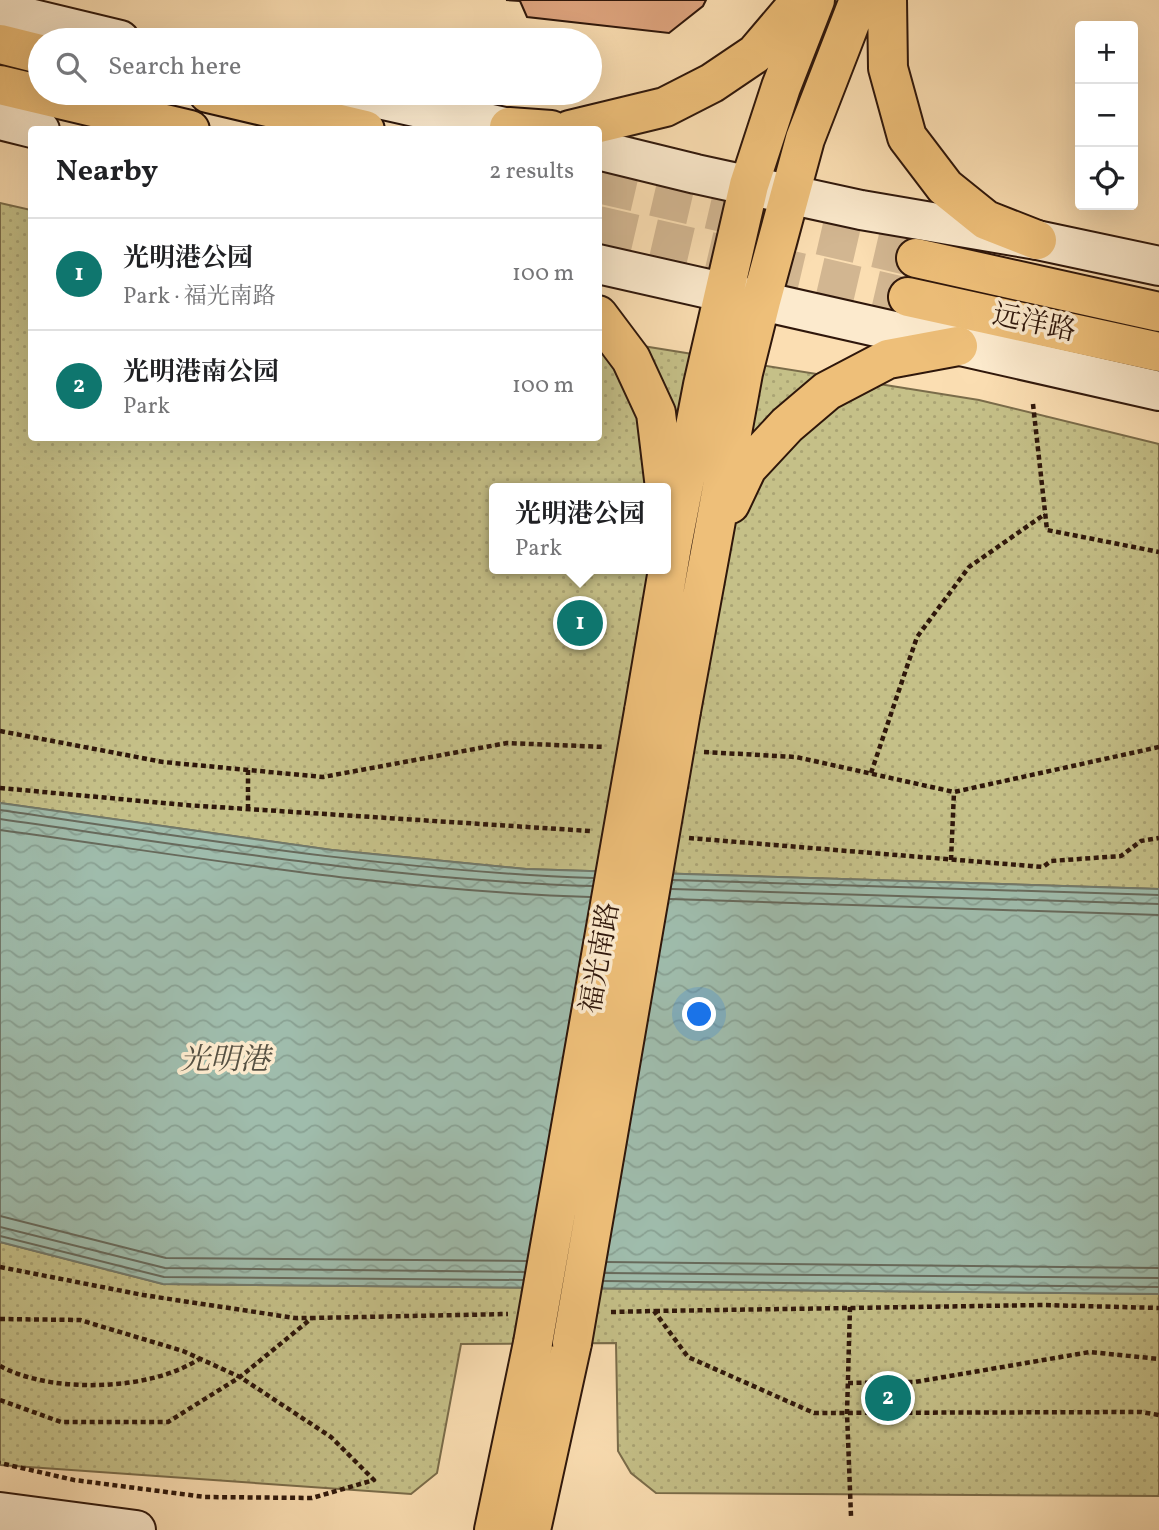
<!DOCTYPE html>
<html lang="en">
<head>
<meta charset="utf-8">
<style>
	:root { --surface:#fff; --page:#f6f6f6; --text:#202124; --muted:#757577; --line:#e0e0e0; --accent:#0f766e }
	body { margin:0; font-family:Vollkorn,"Noto Serif SC",serif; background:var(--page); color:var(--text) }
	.controls { position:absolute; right:21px; top:21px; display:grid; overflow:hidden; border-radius:7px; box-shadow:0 7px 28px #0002 }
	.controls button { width:63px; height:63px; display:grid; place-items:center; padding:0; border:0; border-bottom:2px solid var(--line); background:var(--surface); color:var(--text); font:35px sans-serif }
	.you { position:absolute; left:700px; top:1015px; width:24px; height:24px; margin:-18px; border:5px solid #fff; border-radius:50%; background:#1a73e8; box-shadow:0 0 0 10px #1a73e833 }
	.badge { display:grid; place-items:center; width:46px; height:46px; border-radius:50%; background:var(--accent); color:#fff; font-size:23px; font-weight:700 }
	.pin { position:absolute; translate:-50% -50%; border:4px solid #fff; box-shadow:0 2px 7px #0006 }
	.popup { position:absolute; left:489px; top:483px; width:182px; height:91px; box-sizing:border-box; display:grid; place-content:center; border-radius:7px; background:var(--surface); filter:drop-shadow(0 2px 5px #0005); font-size:23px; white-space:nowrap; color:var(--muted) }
	.popup b { font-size:26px; color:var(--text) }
	.popup::after { content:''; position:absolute; left:50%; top:100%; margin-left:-14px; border:14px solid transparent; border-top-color:var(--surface) }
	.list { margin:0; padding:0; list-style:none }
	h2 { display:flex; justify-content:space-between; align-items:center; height:91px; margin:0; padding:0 28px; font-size:30px }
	h2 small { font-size:23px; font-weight:400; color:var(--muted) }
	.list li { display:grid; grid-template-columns:46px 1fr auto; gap:21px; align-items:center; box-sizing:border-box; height:112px; padding:0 28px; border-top:2px solid var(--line) }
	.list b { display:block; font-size:26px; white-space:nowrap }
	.list p { margin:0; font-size:23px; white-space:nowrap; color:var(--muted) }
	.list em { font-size:23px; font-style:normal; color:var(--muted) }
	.icon { flex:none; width:38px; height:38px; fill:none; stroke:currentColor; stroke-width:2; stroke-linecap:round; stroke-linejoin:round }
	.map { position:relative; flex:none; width:1159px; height:1530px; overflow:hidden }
	.search { position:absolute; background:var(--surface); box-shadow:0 7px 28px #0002; left:28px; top:28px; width:574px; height:77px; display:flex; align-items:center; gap:18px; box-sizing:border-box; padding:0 24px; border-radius:38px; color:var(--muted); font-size:26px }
	.panel { position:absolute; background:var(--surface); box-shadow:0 7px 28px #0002; left:28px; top:126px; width:574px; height:315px; border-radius:7px }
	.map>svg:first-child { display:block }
</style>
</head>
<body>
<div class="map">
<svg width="1159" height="1530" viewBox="0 0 1159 1530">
	<defs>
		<pattern id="grass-dots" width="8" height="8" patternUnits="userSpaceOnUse" patternTransform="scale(1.75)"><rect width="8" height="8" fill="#c5c088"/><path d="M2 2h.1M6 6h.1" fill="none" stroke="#aaa474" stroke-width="1.8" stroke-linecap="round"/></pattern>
		<pattern id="water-waves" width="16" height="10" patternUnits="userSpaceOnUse" patternTransform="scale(1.75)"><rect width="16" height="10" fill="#9fbcac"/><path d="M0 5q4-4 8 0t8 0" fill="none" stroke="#89a193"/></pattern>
	</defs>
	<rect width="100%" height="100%" fill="#fbdeb2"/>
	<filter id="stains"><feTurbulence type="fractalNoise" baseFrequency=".00286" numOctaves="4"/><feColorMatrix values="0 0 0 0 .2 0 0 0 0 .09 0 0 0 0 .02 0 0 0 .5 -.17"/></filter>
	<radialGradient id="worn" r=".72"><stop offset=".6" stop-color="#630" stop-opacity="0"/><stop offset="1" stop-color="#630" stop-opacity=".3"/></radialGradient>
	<path fill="url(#grass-dots)" stroke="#7a6c4a" stroke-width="2" fill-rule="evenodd" d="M0,203L31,210L32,438H598L599,339L979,400L1159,444V889L526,869L332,850L0,803ZM494,488H666V569H494Z
		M0,1242L163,1284L1159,1294V1496L656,1493L631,1473L618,1451L616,1343L461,1344L437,1473L411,1494L0,1465Z"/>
	<path fill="url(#water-waves)" stroke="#727a6c" stroke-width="2" d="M0,803L332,850L526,869L1159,889V1294L163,1284L0,1242Z"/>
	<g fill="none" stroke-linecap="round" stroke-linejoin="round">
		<path stroke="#676a5c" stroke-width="2" d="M0,810C197,839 394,871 593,878
			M0,819C196,847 393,880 592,886
			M0,830C196,857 392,891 590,897
			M673,880L1159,895
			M672,889L1159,904
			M670,899L1159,915
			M0,1216L166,1258L526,1261
			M0,1227L165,1268L524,1272
			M0,1236L164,1277L523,1280
			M607,1262L1159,1268
			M605,1273L1159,1278
			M604,1281L1159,1287"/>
	</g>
	<path fill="#dfa57f" stroke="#2f170b" stroke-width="2" d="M506,0H706L703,6L669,33L527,17L520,1Z"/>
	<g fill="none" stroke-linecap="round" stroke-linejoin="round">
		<path stroke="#d2b691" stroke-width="38" stroke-dasharray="38 19" stroke-linecap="butt" d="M598,184L916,258
			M598,225L908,297"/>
		<defs>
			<path id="secondary" d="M0,11L120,40
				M352,93L518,130
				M0,120L40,130
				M598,150L696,174L861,210L1037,240L1159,266
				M598,264L1159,391
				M0,1512L136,1530"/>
			<path id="primary" d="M887,0L888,68L907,137L945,187L986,220L1037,240
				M509,127L551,130
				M570,130L665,107L712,83L755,54L801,0
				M598,315L631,359L656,413L665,488
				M730,504L747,468L787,425L827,391L888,359L958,346
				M644,711L672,546L703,385L749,185L781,87L815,0
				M681,711L743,373L761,301L805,139L859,0
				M494,1530L533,1343
				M531,1530L572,1343"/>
			<path id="highway" d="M0,44L40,54
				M0,85L190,130
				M208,93L365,130
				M916,258L1159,312
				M908,297L1159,352"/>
		</defs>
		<use href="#secondary" stroke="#2f170b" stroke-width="42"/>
		<use href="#primary" stroke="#2f170b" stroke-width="42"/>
		<use href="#highway" stroke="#2f170b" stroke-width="42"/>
		<path stroke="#2f170b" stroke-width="4.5" stroke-dasharray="5 3.5" stroke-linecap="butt" d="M1033,404L1047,530L1159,552
			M0,731L163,762L323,777L507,743L605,747
			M704,752L796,757L954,792L1159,747
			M871,773L917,637L969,567L1045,514
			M0,788L185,805L590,831
			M248,809V770
			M689,838L1043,867L1051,861L1121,856L1141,841L1159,838
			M951,860L954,792
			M0,1267L143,1295L295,1318H312
			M850,1307L847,1413L851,1516
			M655,1311L1043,1305L1159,1308
			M611,1312L654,1311L688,1357L814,1413L1141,1412L1159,1415
			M0,1319L80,1320L183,1351L240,1377L331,1437L374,1480L312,1498L205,1497L74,1480L0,1463
			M0,1366C51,1394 151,1391 199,1359
			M848,1383L915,1382L1090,1352L1159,1359
			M0,1400L61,1422H168L240,1377L312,1318L508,1314"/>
		<use href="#secondary" stroke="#fceacd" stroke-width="38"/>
		<use href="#primary" stroke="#eebf79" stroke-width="38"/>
		<use href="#highway" stroke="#eebf79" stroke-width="38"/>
		<defs>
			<path id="primary-bridge" d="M533,1343L644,711
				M572,1343L681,711"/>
		</defs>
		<use href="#primary-bridge" stroke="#2f170b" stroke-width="42" stroke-linecap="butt"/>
		<use href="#primary-bridge" stroke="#eebf79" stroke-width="38"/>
	</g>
	<g text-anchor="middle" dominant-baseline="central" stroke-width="7" stroke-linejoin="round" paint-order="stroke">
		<g font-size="28" fill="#2f170b" stroke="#fceacd">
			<text transform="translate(1034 324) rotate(12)">远洋路</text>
			<text transform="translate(601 958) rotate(-80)">福光南路</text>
		</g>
		<g font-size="30" font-style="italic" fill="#565143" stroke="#fceacd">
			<text x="225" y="1061">光明港</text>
		</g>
	</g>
	<rect width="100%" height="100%" filter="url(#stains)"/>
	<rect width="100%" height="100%" fill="url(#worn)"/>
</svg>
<div class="controls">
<button>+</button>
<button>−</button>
<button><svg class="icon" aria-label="locate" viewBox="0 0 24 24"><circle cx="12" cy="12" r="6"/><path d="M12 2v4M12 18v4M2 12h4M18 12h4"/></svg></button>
</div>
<div class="you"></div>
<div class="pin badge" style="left:580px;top:623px">1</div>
<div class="popup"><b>光明港公园</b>Park</div>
<div class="pin badge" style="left:888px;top:1398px">2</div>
<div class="search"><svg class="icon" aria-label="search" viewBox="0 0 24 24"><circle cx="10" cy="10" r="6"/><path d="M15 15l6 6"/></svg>Search here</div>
<section class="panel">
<h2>Nearby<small>2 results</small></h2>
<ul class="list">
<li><span class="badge">1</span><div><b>光明港公园</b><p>Park · 福光南路</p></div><em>100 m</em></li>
<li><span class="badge">2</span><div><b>光明港南公园</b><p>Park</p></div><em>100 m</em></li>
</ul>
</section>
</div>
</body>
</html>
